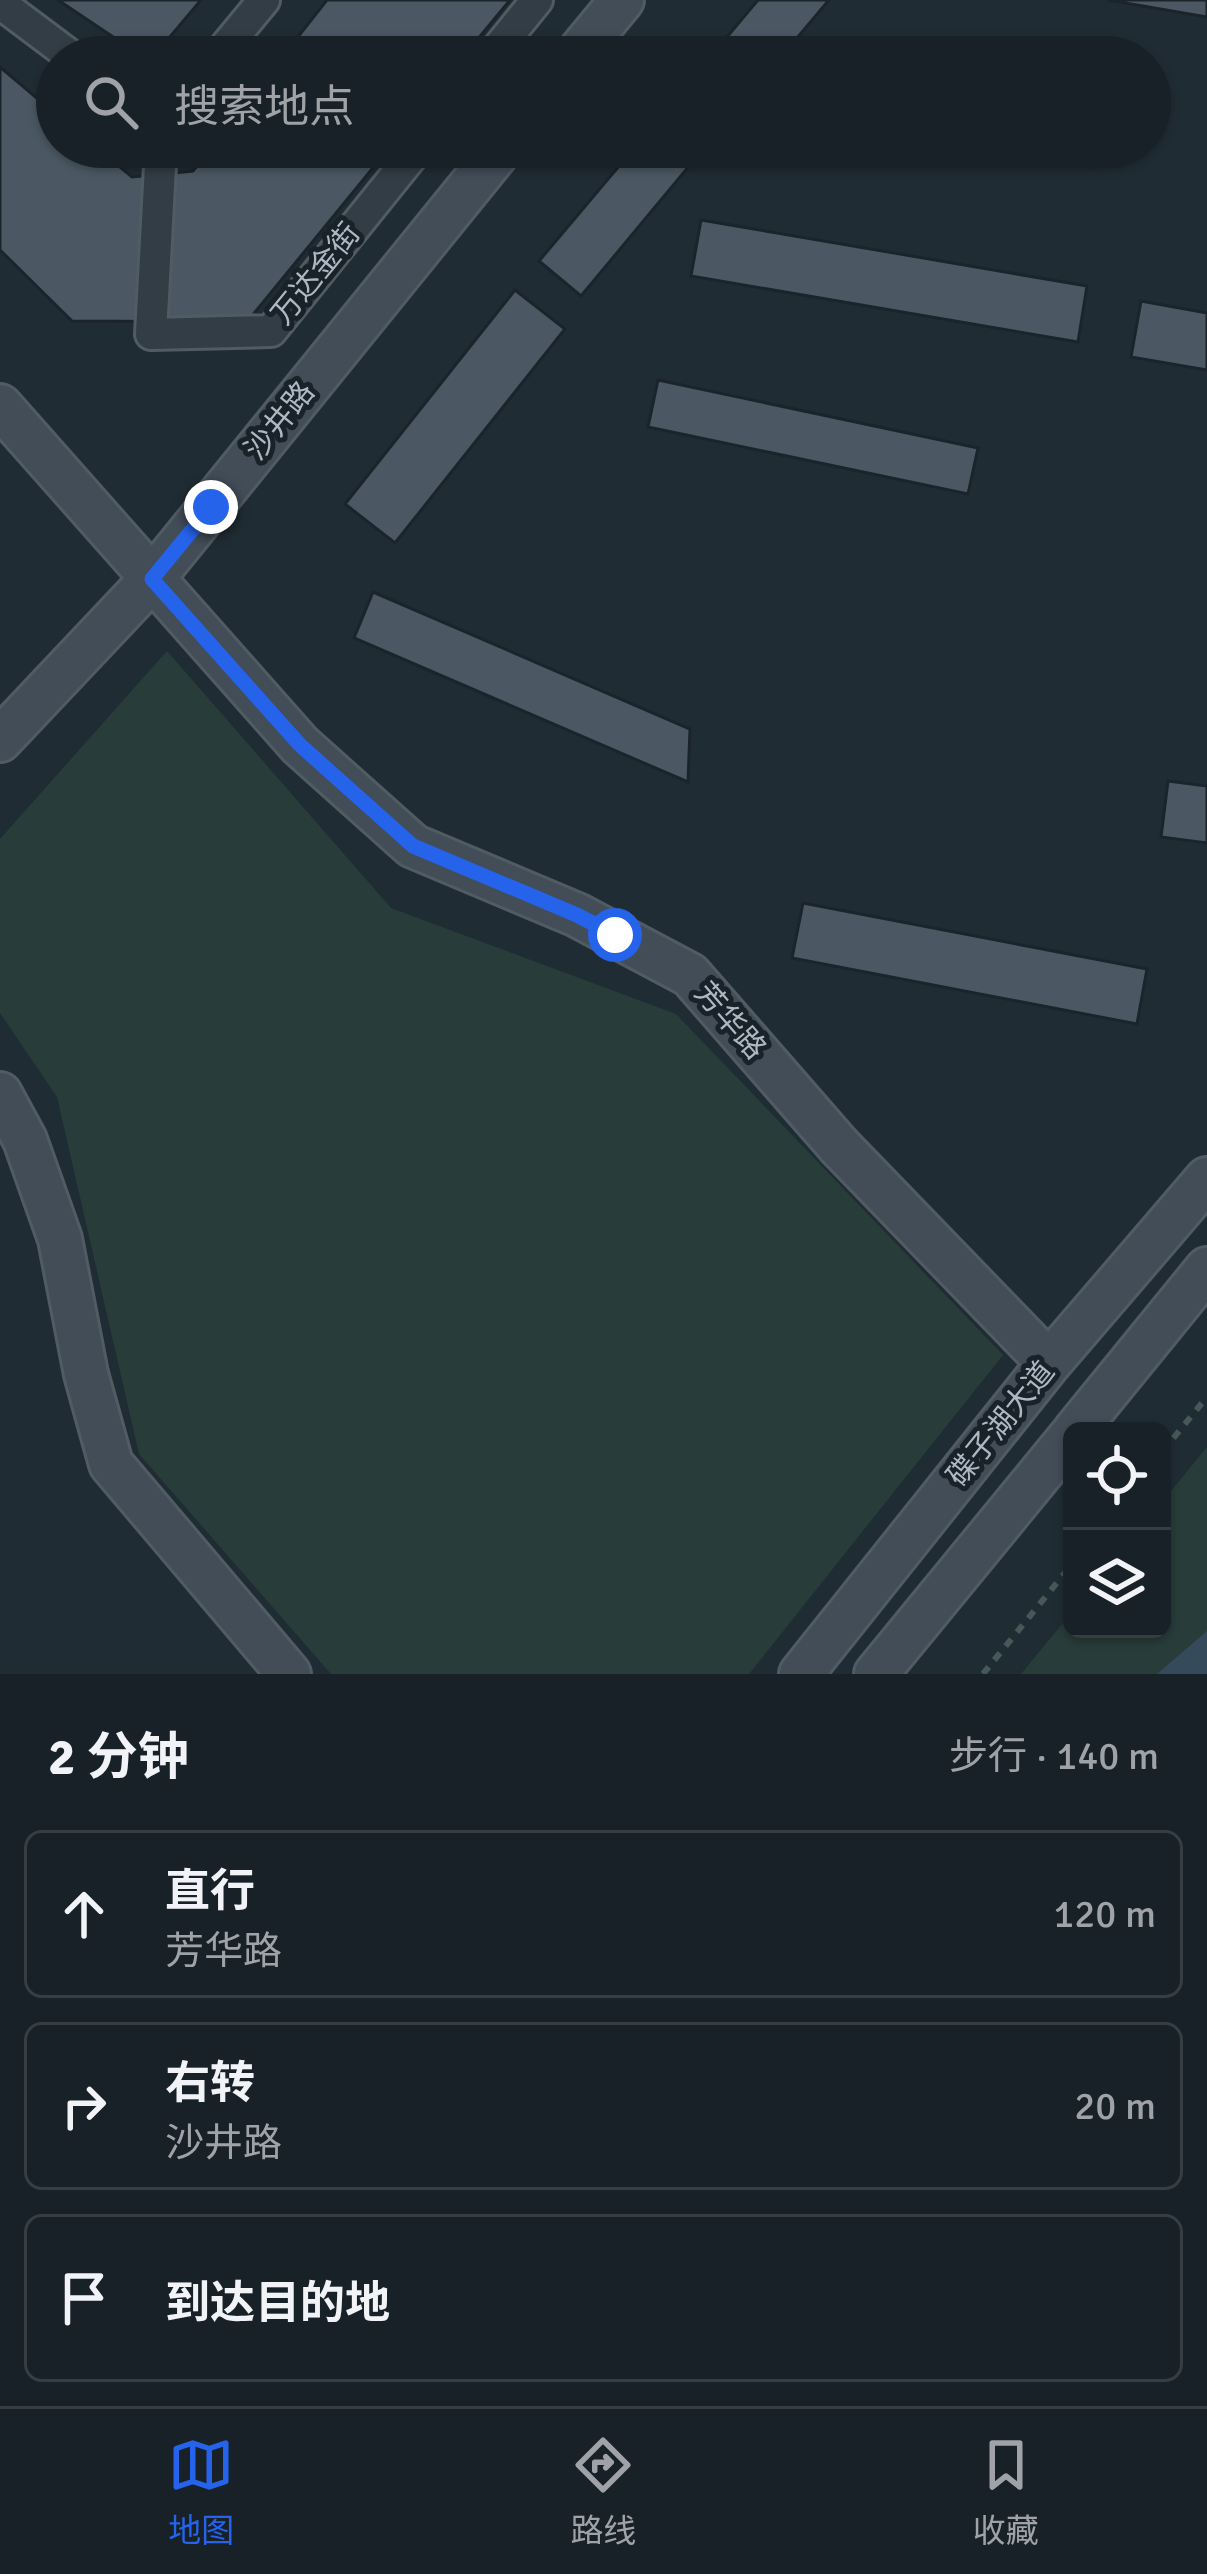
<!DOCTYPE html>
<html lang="zh">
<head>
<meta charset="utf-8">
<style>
	:root { --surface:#182127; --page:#21292f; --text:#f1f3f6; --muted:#9fa3a7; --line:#363e44; --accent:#2563eb }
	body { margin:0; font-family:Signika,"Noto Sans SC",sans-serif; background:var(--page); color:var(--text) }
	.controls { position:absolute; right:36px; bottom:36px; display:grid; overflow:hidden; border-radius:18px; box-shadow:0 3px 9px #0004 }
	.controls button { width:108px; height:108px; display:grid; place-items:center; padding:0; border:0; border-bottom:3px solid var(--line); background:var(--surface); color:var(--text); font:60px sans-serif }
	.stop { position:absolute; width:36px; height:36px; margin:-27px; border:9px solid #2563eb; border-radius:50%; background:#fff }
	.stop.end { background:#2563eb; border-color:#fff; box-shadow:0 3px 12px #0008 }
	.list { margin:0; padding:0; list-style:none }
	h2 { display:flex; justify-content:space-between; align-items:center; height:156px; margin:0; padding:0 48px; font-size:51px }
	h2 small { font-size:39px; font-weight:400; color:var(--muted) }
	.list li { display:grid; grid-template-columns:78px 1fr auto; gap:36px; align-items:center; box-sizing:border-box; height:168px; margin:0 24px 24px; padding:0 24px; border:3px solid var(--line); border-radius:18px }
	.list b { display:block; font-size:45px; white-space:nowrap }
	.list p { margin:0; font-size:39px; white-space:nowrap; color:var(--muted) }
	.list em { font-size:39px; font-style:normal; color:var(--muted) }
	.icon { flex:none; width:66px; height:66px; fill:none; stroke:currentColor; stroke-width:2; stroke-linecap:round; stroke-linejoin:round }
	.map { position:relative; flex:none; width:1207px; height:1674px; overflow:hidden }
	.search { position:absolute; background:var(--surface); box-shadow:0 3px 9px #0004; left:36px; right:36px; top:36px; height:132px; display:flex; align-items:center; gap:30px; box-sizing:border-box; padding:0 42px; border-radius:66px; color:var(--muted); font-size:45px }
	.sheet { height:732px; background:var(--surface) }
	nav { display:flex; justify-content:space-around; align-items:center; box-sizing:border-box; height:168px; border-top:3px solid var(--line); background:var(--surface); font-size:33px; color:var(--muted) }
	nav a { display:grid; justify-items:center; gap:6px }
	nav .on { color:var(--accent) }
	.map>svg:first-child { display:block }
</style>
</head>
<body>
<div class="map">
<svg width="1207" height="1674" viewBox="0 0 1207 1674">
	<rect width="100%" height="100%" fill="#202c34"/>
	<path fill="#283c39" d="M167,651L391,908L676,1014L1003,1355L749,1674H331L139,1454L57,1097L0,1013V839Z
		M1207,1447V1674H1021L1072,1612V1629H1162V1502Z"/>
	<path fill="#354a5a" d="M1207,1631V1674H1157Z"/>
	<path fill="#4b5863" stroke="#1b242b" stroke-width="3" d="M58,0H201L153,57H143Z
		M327,0H510L463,57H282Z
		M758,0H829L781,57H710Z
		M1108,0H1207V17Z
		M0,67L57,115V147H96L132,177L193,171L212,147H390L247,322L72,321L0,250Z
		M635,147H705L581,296L539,261Z
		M972,147H1093L1090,167Z
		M701,220L1087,286L1078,342L691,276Z
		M515,290L565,329L395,543L345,504Z
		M1141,301L1207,313V370L1131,357Z
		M658,380L978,448L968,494L648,427Z
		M373,592L690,729L688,782L354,638Z
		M1168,781L1207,786V843L1161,837Z
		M803,903L1147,969L1137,1024L792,958Z"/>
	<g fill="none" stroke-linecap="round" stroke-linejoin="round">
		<defs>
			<path id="street" d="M0,3L72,57
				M217,57L264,0
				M491,57L537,0
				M161,147L151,334L271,331L419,147"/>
			<path id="secondary" d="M575,57L622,0
				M0,406L300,745L413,846L577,915L690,975L839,1146L1049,1363
				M0,740L152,579L502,147
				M0,1094L25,1140L60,1239L86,1374L111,1464L289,1674
				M1075,1431L1207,1269
				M801,1674L1049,1363L1207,1179
				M876,1674L1072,1435"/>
		</defs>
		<use href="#street" stroke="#515b63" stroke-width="36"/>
		<use href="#secondary" stroke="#515b63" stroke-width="48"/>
		<path stroke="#465958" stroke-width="6" stroke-dasharray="9 9" stroke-linecap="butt" d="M1162,1452L1207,1397
			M983,1674L1072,1564"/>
		<use href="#street" stroke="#333d45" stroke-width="30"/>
		<use href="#secondary" stroke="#424d58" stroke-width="42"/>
	</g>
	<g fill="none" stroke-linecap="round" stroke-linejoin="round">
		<path stroke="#2563eb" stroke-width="15" d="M211,507L152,579L300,745L413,846L577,915L615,935"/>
	</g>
	<g text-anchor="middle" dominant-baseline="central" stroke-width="10" stroke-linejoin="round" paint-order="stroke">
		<g font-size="30" fill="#adb8c2" stroke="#192229">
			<text transform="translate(316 274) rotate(-51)">万达金街</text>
			<text transform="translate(280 421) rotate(-51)">沙井路</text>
			<text transform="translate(730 1021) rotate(49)">芳华路</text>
			<text transform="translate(1001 1424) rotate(-51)">碟子湖大道</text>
		</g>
	</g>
</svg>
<div class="controls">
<button><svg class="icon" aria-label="locate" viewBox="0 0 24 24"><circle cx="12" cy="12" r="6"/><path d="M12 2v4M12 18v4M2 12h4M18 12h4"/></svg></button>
<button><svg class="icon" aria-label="layers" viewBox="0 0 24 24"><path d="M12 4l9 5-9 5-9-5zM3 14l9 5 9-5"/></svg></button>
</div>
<div class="stop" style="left:615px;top:935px"></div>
<div class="stop end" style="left:211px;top:507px"></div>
<div class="search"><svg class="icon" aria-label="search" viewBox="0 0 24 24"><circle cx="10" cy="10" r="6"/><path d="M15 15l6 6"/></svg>搜索地点</div>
</div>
<section class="sheet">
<h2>2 分钟<small>步行 · 140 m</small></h2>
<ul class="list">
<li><svg class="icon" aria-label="ahead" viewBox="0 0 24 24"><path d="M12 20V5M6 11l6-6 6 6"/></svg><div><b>直行</b><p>芳华路</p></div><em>120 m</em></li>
<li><svg class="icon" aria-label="right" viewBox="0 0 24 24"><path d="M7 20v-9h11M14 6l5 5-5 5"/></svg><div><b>右转</b><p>沙井路</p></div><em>20 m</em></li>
<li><svg class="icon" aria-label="arrive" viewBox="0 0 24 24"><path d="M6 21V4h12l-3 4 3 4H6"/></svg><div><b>到达目的地</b></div></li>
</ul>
</section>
<nav>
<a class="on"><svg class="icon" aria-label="map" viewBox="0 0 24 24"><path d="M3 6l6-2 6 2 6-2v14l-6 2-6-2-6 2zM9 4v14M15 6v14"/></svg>地图</a>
<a><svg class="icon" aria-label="directions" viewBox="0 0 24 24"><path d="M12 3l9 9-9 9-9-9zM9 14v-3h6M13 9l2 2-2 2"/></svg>路线</a>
<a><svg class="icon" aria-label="saved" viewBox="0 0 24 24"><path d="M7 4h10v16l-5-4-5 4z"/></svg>收藏</a>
</nav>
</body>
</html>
